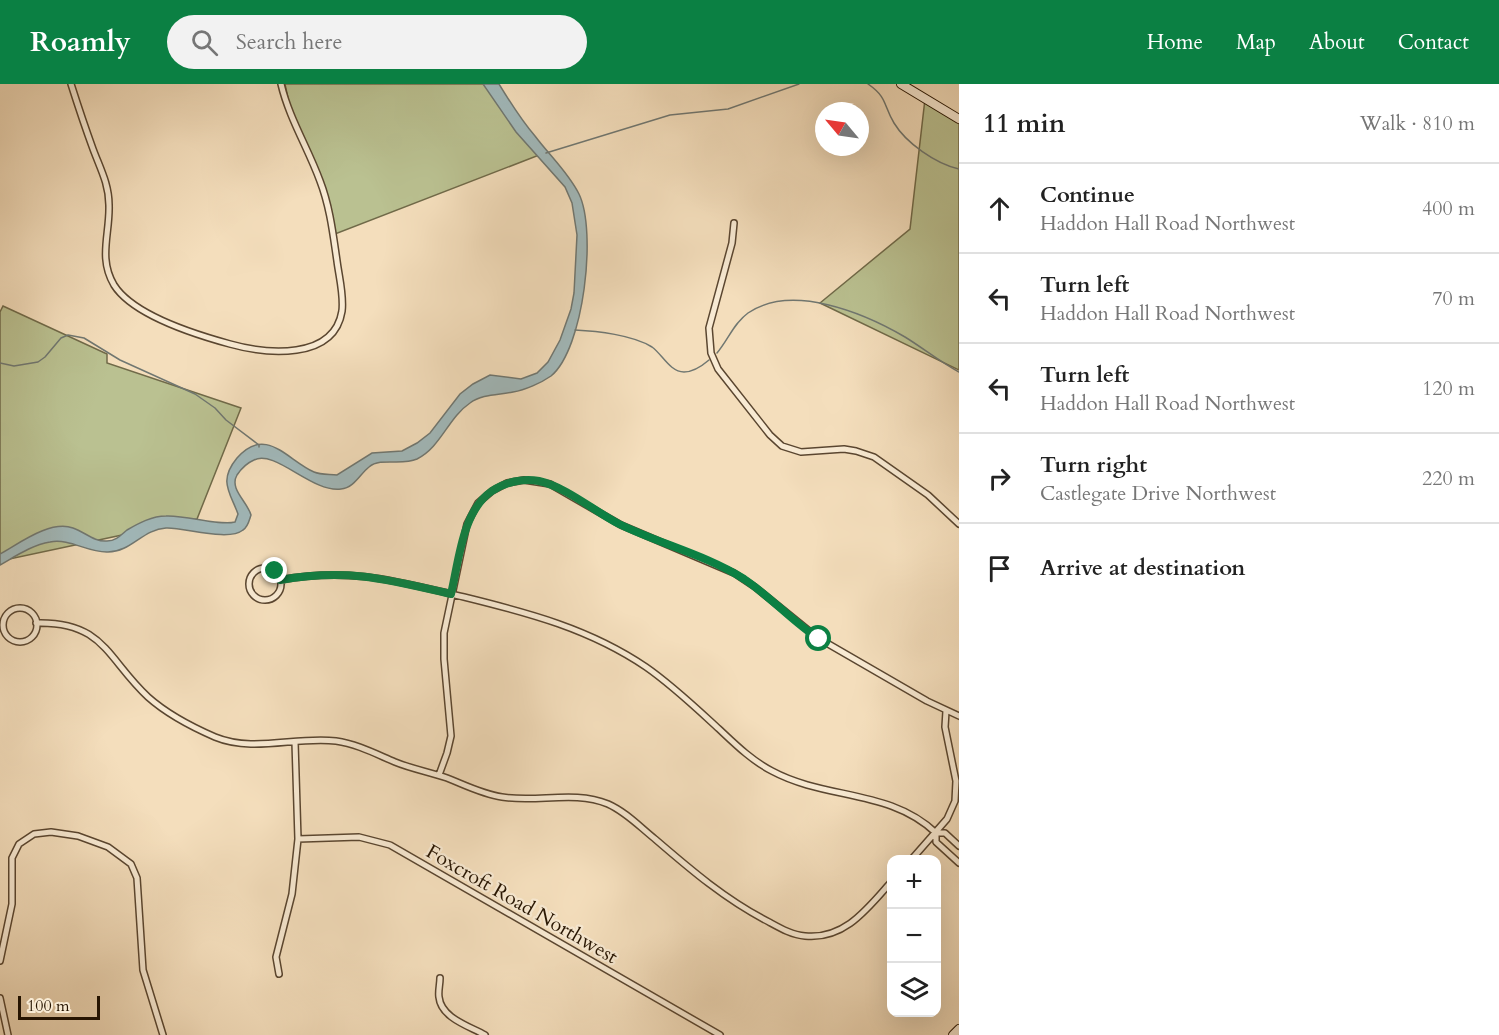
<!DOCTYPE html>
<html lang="en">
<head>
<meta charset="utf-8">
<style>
	:root { --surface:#fff; --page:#f2f2f2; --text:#222; --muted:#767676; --line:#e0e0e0; --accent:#0b8043 }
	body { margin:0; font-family:Cardo,serif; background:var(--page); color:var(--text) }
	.controls { position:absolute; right:18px; bottom:18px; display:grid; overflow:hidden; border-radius:12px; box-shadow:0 6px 24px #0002 }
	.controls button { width:54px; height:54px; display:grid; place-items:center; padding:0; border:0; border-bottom:2px solid var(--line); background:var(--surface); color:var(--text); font:30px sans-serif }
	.compass { position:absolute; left:815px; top:18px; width:54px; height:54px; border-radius:50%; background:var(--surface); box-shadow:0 6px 24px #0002; rotate:299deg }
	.scale { position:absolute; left:18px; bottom:15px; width:82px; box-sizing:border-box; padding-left:6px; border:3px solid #261401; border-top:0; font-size:16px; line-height:21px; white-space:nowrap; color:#261401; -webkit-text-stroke:4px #f8ead3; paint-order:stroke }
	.stop { position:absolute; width:18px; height:18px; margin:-14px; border:4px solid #0b8043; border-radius:50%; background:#fff }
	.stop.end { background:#0b8043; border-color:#fff; box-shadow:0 2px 6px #0008 }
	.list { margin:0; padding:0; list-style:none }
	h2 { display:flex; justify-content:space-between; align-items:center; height:78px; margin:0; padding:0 24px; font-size:26px }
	h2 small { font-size:20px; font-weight:400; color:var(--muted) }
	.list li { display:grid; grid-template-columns:39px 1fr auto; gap:18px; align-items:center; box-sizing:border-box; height:90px; padding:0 24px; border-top:2px solid var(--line) }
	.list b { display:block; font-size:22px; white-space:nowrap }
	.list p { margin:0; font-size:20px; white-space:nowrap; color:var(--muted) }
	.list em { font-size:20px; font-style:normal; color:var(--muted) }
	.icon { flex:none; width:33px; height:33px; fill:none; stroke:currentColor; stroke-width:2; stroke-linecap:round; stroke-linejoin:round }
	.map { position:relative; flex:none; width:959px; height:951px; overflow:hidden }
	header { display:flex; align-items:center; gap:36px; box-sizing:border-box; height:84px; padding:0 30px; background:var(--accent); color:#fff }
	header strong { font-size:28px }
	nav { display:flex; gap:33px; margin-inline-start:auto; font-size:21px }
	.search { width:420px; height:54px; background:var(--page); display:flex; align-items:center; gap:15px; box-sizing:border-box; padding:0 21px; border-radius:33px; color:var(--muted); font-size:22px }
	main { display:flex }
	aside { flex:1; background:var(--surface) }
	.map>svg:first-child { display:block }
</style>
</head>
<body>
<header>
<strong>Roamly</strong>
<div class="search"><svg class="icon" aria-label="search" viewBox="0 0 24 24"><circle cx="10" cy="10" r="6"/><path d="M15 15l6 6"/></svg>Search here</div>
<nav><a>Home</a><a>Map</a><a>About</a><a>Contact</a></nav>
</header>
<main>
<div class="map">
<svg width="959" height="951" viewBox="0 0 959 951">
	<rect width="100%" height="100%" fill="#f4debc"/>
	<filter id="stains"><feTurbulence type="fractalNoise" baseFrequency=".00333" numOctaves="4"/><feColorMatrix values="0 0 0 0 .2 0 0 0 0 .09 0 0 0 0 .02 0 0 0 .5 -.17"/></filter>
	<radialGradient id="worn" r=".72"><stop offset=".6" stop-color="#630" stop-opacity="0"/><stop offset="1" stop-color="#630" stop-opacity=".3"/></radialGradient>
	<path fill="#bac191" stroke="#706a49" stroke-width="1.5" d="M285,0H488L547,68L335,150L324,102L293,38Z
		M925,15L959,34V286L820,219L910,145Z
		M3,222L107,270V279L241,324L197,435L0,477V228Z"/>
	<path fill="#a1b9bb" stroke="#707771" stroke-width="1.5" d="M483,0H499C510,18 521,36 535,52C550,72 568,88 579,110C597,147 584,265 551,292C541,299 525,306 513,308C498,311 482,310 470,319C448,334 441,363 417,375C401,382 381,373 369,383C360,390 354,404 341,405C312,409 275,365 254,376C247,379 241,385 237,391C229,405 247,417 251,431C249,437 248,443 243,446C228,458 184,443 166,444C143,445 131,468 108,468C88,469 70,454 50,458C32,461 16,472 0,481V470C20,459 50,436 73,444C85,448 94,458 107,457C116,457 121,451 127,446C139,439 152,432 166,432C187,431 218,442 235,438L238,430C230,408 218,397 237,374C266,341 287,376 314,388C321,391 330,390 337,391L372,369L402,367L417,359L430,349L460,310L473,300L490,291L521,295L537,289L548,278L560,256L571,225L574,209L577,151L572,119L565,103L516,48Z"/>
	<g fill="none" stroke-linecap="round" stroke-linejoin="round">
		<path stroke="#707771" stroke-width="1.5" d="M868,0C888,14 883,21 894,39C906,59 936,80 959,85
			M546,69L670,31L728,25L799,0
			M575,246C597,247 633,251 652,263C662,270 670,288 684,288C693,288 702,282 709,276
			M717,269C728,256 734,239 748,229C792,199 864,229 905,253C923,264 940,278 959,288
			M0,279L14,282L38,278L45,273L61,254L68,251L84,254L120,276L195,310L215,324L226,336L259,361V363"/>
		<defs>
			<path id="street" d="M71,0C78,22 85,43 93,65C100,84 109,100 109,121C110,150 98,174 114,201C133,231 197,251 230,260C266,270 334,277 342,227C344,211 339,193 337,177C333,150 330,123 320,97C308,64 289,34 281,0
				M734,139L732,159L709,244L711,269L718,285L770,351L782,362L801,368L844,365L856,367L874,373L928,411L959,440
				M249 500a16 16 0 1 1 32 0a16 16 0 1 1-32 0Z
				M280,496C351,483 396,497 464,513C529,529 590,545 646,583C672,601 695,623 719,645C735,660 751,676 772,687C826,716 890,705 936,749V758L959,779
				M3 541a17 17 0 1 1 34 0a17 17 0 1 1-34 0Z
				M36,539C104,537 107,575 148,613C167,630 192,643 215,653C254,669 296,652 336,657C357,660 376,670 395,678C412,685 430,688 447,694C465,701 482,710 502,713C537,719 574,706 608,720C626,728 640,743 655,755C691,786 726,816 769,838C780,844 792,851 805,852C845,856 868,824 892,797
				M439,691L447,669L451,652L444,575V549L467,440L478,419L492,407L507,399L524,396L550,400L621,441L734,489L755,503L818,554L927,617L959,632
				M936,749H945L959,762
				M298,755L359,753L390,761L720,951
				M911,776L947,735L955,717L956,697L945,643L946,627
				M0,877L12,820V774L19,760L34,750L51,748L78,752L108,763L131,780L137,794L143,886L163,951
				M279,890L276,873L292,810L298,755L295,658
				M440,894C440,901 438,907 439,913C441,934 469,942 485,951
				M0,914L8,951"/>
			<path id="secondary" d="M901,0L959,35
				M953,951L959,945"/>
		</defs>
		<use href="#street" stroke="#5a4630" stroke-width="8"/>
		<use href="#secondary" stroke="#261401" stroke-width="10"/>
		<use href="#street" stroke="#f8ead3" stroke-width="5"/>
		<use href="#secondary" stroke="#f8ead3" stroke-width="8"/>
	</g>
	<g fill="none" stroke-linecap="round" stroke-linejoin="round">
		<path stroke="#0b8043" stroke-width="8" d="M275,487L280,496C347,484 387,495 451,510C459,477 462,427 492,407C505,398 523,394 539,397C566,403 594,427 619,440C660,460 706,471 744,495C771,513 792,537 819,555"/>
	</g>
	<g text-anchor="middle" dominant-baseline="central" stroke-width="4.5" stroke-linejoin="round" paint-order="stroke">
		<g font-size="20" fill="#261401" stroke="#f8ead3">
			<text transform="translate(522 820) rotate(30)">Foxcroft Road Northwest</text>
		</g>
	</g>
	<rect width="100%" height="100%" filter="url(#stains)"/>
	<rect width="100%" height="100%" fill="url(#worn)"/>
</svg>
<div class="controls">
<button>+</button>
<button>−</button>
<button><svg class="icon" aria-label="layers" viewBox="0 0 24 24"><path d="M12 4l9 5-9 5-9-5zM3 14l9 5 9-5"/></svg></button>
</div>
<svg class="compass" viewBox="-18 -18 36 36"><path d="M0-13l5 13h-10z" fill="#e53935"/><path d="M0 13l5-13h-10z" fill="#767676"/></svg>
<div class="scale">100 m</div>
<div class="stop" style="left:819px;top:555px"></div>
<div class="stop end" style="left:275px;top:487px"></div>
</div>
<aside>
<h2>11 min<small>Walk · 810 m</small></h2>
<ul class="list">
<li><svg class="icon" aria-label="ahead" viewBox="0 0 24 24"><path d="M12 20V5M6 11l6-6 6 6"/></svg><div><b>Continue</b><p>Haddon Hall Road Northwest</p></div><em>400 m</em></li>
<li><svg class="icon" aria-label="left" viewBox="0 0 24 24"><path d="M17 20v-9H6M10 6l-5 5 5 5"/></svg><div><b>Turn left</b><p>Haddon Hall Road Northwest</p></div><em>70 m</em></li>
<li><svg class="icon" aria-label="left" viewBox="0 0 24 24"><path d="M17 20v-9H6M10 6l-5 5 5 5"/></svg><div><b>Turn left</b><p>Haddon Hall Road Northwest</p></div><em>120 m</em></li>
<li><svg class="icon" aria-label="right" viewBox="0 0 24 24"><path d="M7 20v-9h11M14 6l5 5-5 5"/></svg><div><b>Turn right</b><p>Castlegate Drive Northwest</p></div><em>220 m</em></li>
<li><svg class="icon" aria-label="arrive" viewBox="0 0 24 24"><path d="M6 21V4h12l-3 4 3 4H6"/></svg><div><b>Arrive at destination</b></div></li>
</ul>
</aside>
</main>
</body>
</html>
